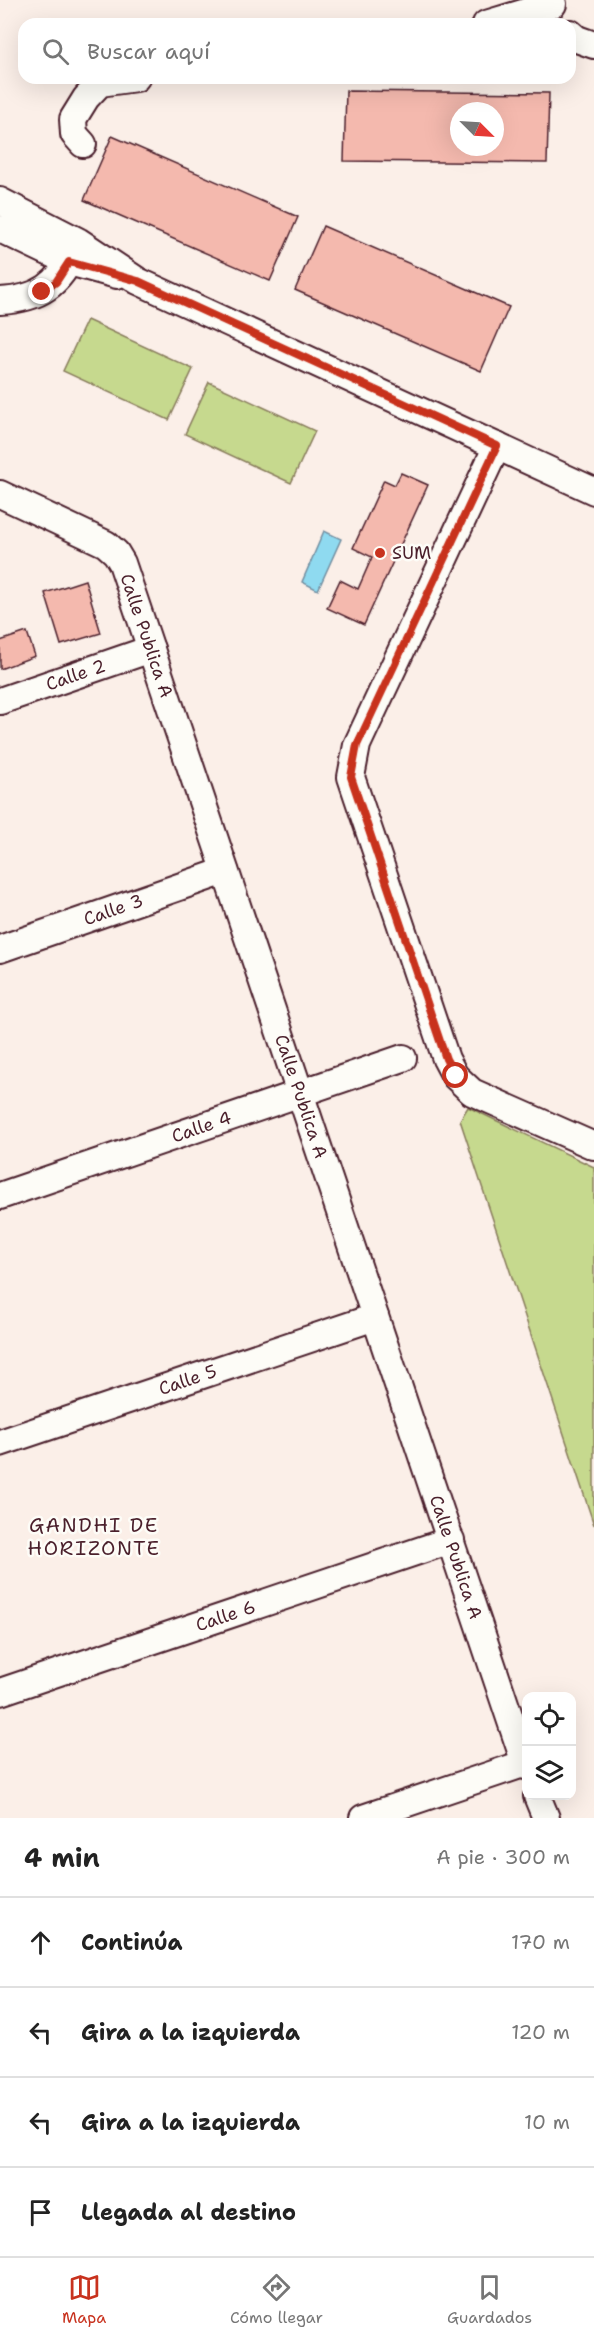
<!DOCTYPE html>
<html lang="es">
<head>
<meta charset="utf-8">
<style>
	:root { --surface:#fff; --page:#f6f6f6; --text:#222; --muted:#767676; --line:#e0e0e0; --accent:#c8321e }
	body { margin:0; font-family:"Shantell Sans",sans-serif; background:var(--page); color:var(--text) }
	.controls { position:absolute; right:18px; bottom:18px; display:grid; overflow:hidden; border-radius:12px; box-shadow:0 6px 24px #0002 }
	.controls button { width:54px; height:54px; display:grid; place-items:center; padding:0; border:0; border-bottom:2px solid var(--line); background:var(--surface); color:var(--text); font:30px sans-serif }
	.compass { position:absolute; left:450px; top:102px; width:54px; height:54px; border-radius:50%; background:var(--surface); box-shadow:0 6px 24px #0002; rotate:114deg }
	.stop { position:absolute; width:18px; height:18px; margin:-14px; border:4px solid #c8321e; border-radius:50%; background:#fff }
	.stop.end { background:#c8321e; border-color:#fff; box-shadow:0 2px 6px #0008 }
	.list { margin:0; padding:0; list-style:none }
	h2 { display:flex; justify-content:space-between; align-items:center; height:78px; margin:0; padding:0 24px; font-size:26px }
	h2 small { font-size:20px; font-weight:400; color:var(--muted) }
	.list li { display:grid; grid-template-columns:39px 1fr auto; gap:18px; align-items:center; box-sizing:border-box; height:90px; padding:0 24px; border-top:2px solid var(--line) }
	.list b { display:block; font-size:22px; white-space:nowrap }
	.list em { font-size:20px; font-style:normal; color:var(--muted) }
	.icon { flex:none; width:33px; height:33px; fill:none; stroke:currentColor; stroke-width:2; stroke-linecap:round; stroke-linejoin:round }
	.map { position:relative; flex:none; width:594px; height:1818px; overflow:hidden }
	.search { position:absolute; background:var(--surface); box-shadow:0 6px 24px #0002; left:18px; right:18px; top:18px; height:66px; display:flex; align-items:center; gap:15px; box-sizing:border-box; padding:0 21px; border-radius:18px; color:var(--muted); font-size:22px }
	.sheet { height:438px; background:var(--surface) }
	nav { display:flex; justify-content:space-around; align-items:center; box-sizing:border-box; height:84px; border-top:2px solid var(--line); background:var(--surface); font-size:16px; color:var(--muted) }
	nav a { display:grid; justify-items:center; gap:3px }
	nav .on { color:var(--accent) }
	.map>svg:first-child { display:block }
</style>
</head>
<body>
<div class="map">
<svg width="594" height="1818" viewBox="0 0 594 1818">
	<rect width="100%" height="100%" fill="#fbefe8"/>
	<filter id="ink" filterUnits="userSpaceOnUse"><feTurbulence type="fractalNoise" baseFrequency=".0167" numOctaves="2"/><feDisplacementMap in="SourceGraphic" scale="12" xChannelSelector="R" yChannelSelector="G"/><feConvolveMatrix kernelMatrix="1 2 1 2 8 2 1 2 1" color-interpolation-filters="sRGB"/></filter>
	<g filter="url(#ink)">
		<path fill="#c6d98e" stroke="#887c5c" stroke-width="1.5" d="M87,320L193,369L169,420L63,371Z
			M209,382L315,431L291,483L185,434Z
			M468,1107L594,1167V1525L460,1120Z"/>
		<path fill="#8fdaf0" stroke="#738fa1" stroke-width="1.5" d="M324,531L341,539L318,590L302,582Z"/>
		<path fill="#f4b9ae" stroke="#4a1f2b" stroke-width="1.5" fill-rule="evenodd" d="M346,91L549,93L547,163L344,161ZM459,111H495V147H459Z
			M112,136L298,217L270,281L84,200Z
			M323,226L509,307L481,371L295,290Z
			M401,473L428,485L364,625L327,608L340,580L358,589L372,557L353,548L384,480L395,485Z
			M85,580L101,633L61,645L45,593Z
			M27,632L35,656L0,669V641Z"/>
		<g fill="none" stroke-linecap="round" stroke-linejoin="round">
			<defs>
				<g id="minor">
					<path d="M486,24L553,4"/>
					<path d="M570,33L577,39L594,45"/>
					<path d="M83,144L74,134L73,119L86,98L100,83L136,78"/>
					<path d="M0,201L78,241L138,281L594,491"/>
					<path d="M0,229L69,262L117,275"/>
					<path d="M0,301C39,299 60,285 75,249"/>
					<path d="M497,446L357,745L351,777L446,1059L455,1076L472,1092L594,1146"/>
					<path id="s1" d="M0,494L106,544L116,553L122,563L526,1766"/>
					<path id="s2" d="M0,701L151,649"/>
					<path id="s3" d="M0,949L225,871"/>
					<path id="s4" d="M0,1196L403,1058"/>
					<path id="s5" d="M0,1443L375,1317"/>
					<path id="s6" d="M0,1692L451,1540"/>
					<path d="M537,1796L546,1818"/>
					<path d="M363,1818L526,1763"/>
				</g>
			</defs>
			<use href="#minor" stroke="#4a1f2b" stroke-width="30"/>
			<use href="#minor" stroke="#fdfcf7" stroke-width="26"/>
		</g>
	</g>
	<g fill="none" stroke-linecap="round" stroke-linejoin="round" filter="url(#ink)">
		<path stroke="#c8321e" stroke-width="8" d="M42,292L56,282L69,262L138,281L497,446L357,745L351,777L446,1059L456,1076"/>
	</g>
	<circle fill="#c8321e" stroke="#fdfcf7" stroke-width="2" cx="380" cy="553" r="6"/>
	<g text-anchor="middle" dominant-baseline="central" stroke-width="5" stroke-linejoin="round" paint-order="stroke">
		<g font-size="18" fill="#4a1f2b" stroke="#fdfcf7" text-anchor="start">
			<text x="392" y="553">SUM</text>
		</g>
		<g font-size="18" fill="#4a1f2b" stroke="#fdfcf7">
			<text stroke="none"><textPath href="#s1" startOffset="219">Calle Publica A</textPath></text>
			<text stroke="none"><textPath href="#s2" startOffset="80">Calle 2</textPath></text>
			<text stroke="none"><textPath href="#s3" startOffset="120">Calle 3</textPath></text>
			<text stroke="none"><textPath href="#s1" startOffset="705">Calle Publica A</textPath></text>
			<text stroke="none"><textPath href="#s4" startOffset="213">Calle 4</textPath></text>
			<text stroke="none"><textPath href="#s5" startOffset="198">Calle 5</textPath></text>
			<text stroke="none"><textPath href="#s1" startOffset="1191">Calle Publica A</textPath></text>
			<text stroke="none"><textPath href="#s6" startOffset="238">Calle 6</textPath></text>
		</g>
		<g font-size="20" letter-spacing="1.5" fill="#4a1f2b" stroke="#fdfcf7">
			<text x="94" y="1525">GANDHI DE<tspan x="94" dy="23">HORIZONTE</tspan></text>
		</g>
	</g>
</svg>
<div class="controls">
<button><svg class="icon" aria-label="locate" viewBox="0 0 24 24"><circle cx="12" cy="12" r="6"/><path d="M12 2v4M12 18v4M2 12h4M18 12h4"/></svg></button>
<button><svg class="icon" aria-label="layers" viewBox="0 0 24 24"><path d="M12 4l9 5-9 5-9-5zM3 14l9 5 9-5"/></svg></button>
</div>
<svg class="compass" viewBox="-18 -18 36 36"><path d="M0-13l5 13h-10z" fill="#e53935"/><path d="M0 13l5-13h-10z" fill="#767676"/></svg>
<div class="stop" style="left:456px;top:1076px"></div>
<div class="stop end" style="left:42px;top:292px"></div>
<div class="search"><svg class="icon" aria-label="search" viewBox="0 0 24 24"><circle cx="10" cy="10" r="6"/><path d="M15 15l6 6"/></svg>Buscar aquí</div>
</div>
<section class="sheet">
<h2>4 min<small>A pie · 300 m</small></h2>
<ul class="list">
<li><svg class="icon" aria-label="ahead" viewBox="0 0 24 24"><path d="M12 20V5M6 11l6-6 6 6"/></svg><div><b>Continúa</b></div><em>170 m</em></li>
<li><svg class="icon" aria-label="left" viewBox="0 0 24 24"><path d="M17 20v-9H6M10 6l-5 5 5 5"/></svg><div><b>Gira a la izquierda</b></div><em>120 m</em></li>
<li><svg class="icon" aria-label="left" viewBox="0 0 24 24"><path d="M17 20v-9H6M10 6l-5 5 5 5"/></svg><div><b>Gira a la izquierda</b></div><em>10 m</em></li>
<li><svg class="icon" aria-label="arrive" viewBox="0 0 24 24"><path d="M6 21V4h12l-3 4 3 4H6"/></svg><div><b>Llegada al destino</b></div></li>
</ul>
</section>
<nav>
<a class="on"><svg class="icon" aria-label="map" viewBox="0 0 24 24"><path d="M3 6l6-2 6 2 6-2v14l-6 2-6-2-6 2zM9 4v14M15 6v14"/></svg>Mapa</a>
<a><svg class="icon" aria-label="directions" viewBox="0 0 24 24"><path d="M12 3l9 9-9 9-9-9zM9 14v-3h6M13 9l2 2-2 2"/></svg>Cómo llegar</a>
<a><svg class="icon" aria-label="saved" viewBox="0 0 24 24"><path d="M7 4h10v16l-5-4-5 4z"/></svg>Guardados</a>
</nav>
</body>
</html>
